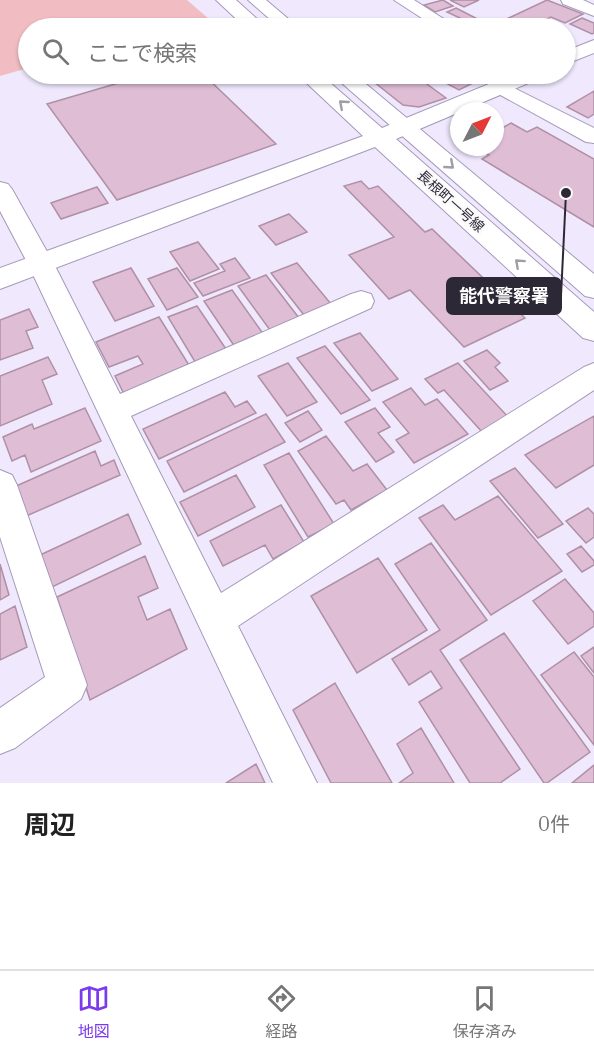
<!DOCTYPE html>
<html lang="ja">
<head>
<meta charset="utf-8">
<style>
	:root { --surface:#fff; --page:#f2f2f2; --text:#222; --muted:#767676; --line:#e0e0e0; --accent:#7c3aed }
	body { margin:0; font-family:"IBM Plex Serif","Noto Sans JP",serif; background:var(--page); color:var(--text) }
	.compass { position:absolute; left:450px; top:102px; width:54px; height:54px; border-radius:50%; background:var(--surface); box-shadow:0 2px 4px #0004; rotate:48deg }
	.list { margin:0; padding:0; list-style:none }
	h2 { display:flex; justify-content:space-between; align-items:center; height:78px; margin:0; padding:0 24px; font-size:26px }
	h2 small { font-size:20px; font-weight:400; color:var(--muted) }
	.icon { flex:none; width:33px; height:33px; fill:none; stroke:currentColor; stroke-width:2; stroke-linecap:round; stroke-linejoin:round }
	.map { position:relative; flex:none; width:594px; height:783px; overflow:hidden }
	.search { position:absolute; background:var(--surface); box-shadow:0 2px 4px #0004; left:18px; right:18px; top:18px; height:66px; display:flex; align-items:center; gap:15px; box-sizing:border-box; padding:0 21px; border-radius:33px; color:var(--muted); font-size:22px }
	.sheet { height:186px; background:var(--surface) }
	nav { display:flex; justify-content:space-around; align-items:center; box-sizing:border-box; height:84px; border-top:2px solid var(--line); background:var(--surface); font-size:16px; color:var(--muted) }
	nav a { display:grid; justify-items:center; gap:3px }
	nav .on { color:var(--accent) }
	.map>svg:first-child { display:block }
</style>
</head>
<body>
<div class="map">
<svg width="594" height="783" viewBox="0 0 594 783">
	<rect width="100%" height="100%" fill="#f0e9fe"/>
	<path fill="#f1bdc2" d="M0,0H187L209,19L173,28H28V68L0,76Z"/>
	<path fill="#dfbed5" stroke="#af90a6" stroke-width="1.5" d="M443,0L453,6L435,12L424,5Z
		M450,0H479L464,7Z
		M547,0L583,14L565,23L551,17L527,28H503L494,25Z
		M456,8L495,28H463L452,23L462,19L447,12Z
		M582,18L594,23V33L592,34L570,24Z
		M370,19L383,28H339Z
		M149,74H203L276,144L117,200L47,104Z
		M364,74H413L446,98L419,107L403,105Z
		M429,74H467L479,80L459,90Z
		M594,91V114L588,118L567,107Z
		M511,123L527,132L537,127L594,159V227L482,159L489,155L475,147H495V132Z
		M361,181L369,189L378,186L425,232L432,229L525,318L464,347L410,290L389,299L349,255L394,237L344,186Z
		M97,187L108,203L61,219L51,203Z
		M289,214L307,232L276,245L259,226Z
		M198,242L219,269L190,281L170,252Z
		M235,258L250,278L203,296L194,283L225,271L220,264Z
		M297,263L331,304L304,315L271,273Z
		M131,268L154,306L115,321L93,282Z
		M177,268L198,297L167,310L148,279Z
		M266,275L299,318L270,330L238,286Z
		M232,290L264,335L235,347L204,301Z
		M197,306L228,352L197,365L168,317Z
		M29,309L38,327L26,331L33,348L0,360V320Z
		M159,317L192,370L126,398L115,376L143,364L138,356L109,367L96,342Z
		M360,333L398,379L372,391L334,343Z
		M325,346L370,400L341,414L297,358Z
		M487,350L500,363L495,367L508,381L490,390L464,361Z
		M48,357L57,374L42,380L52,404L0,426V376Z
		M288,363L317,402L287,416L258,376Z
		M458,363L510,419L483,433L444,390L438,393L425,379Z
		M411,388L425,405L437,399L468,434L414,463L396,440L409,433L383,402Z
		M225,392L235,407L247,401L256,413L159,459L143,429Z
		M85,408L101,441L31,472L25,455L12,461L3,437L32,424L34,429Z
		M375,408L390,427L378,433L394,452L376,462L345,422Z
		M308,411L322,430L300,442L285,423Z
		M266,414L285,442L184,492L167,461Z
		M594,416V465L556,488L525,455Z
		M326,436L353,471L367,464L387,490L351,510L344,500L336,504L298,451Z
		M95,451L101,466L114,460L120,475L24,517L14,487Z
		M289,453L334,524L308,537L264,465Z
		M515,468L563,524L538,538L490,481Z
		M236,475L255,507L198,536L180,502Z
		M498,496L562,571L491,615L419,518L443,505L455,520Z
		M281,505L304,542L273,559L265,545L223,566L210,541Z
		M588,508L594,514V537L586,543L566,521Z
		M128,514L141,544L48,589L38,556Z
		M431,543L487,620L440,650L520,769L500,783H470L419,702L442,688L431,671L409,685L392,659L440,630L395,564Z
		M581,546L594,561V565L582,572L567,554Z
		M145,556L158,588L138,597L147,620L170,609L187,649L90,700L57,597Z
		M378,558L427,630L357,673L311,596Z
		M0,564L9,595L0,600Z
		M565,579L594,613V626L568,644L533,601Z
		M15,606L27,647L0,660V614Z
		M504,633L590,752L547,783H544L460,660Z
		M594,647V673L581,656Z
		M574,652L594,677V745L541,675Z
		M335,683L392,783H331L293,710Z
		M421,728L454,783H399L413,773L397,744Z
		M256,764L265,783H226Z
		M594,765V783H572Z"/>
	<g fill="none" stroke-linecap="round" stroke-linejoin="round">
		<defs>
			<path id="minor" d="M248,0H266L299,28H280Z
				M394,0H414L458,28H437Z
				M561,0H583L594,5V16L563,4Z
				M334,74H354L594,274V298L585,296L336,78Z
				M500,81L594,128V143L586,142L493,91L490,87L493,83Z
				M0,182L8,184L12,189L54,264L120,394L351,294L361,291L371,294L374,301L371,308L131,416L221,593L584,367L594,363V390L238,626L317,783H273L28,264L0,211Z
				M0,470L12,475L17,485L87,685L81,699L15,748L0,754V708L45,677L0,537Z"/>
			<path id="tertiary" d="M216,0H236L267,28H246Z
				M594,40V53L566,64V51Z
				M297,74H320L382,128L513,74H540L538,79L396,139L594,312V341L583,338L375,147L0,289V268L363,136Z"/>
		</defs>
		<use href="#minor" stroke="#a599b9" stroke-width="2"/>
		<use href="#tertiary" stroke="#a599b9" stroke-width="2"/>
		<use href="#minor" fill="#fff" fill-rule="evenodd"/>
		<use href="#tertiary" fill="#fff" fill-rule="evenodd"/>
	</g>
	<defs><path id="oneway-chevron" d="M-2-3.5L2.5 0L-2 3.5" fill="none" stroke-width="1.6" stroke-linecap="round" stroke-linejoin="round" transform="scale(1.5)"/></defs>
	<g stroke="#a09ea4">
		<use href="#oneway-chevron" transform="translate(343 104) rotate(-139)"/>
		<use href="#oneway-chevron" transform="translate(450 165) rotate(41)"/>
		<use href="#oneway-chevron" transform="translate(519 263) rotate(-138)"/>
	</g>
	<g text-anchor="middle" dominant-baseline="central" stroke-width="5" stroke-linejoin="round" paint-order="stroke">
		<g font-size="14" fill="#2d2835" stroke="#fafafa">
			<text transform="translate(451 201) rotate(42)">長根町一号線</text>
		</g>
	</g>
	<path fill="none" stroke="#2d2835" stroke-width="2" d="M566 193L561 296"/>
	<circle fill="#2d2835" stroke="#fafafa" stroke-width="2" cx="566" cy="193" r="6"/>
	<rect fill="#2d2835" stroke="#2d2835" stroke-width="2" x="447" y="278" width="114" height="36" rx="6"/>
	<g font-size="18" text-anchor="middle" font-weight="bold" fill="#fff">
		<text x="504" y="302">能代警察署</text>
	</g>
</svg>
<svg class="compass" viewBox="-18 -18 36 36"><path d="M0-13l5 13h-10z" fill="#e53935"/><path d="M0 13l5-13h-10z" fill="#767676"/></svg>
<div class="search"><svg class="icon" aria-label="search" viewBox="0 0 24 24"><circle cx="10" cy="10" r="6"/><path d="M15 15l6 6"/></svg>ここで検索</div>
</div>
<section class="sheet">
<h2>周辺<small>0件</small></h2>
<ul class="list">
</ul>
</section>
<nav>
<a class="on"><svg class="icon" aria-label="map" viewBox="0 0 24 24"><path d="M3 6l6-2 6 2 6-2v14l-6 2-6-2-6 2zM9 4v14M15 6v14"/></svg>地図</a>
<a><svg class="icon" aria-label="directions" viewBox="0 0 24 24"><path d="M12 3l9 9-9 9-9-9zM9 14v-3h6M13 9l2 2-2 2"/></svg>経路</a>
<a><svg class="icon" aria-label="saved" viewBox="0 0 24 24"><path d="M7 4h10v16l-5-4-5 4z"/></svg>保存済み</a>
</nav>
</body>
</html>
